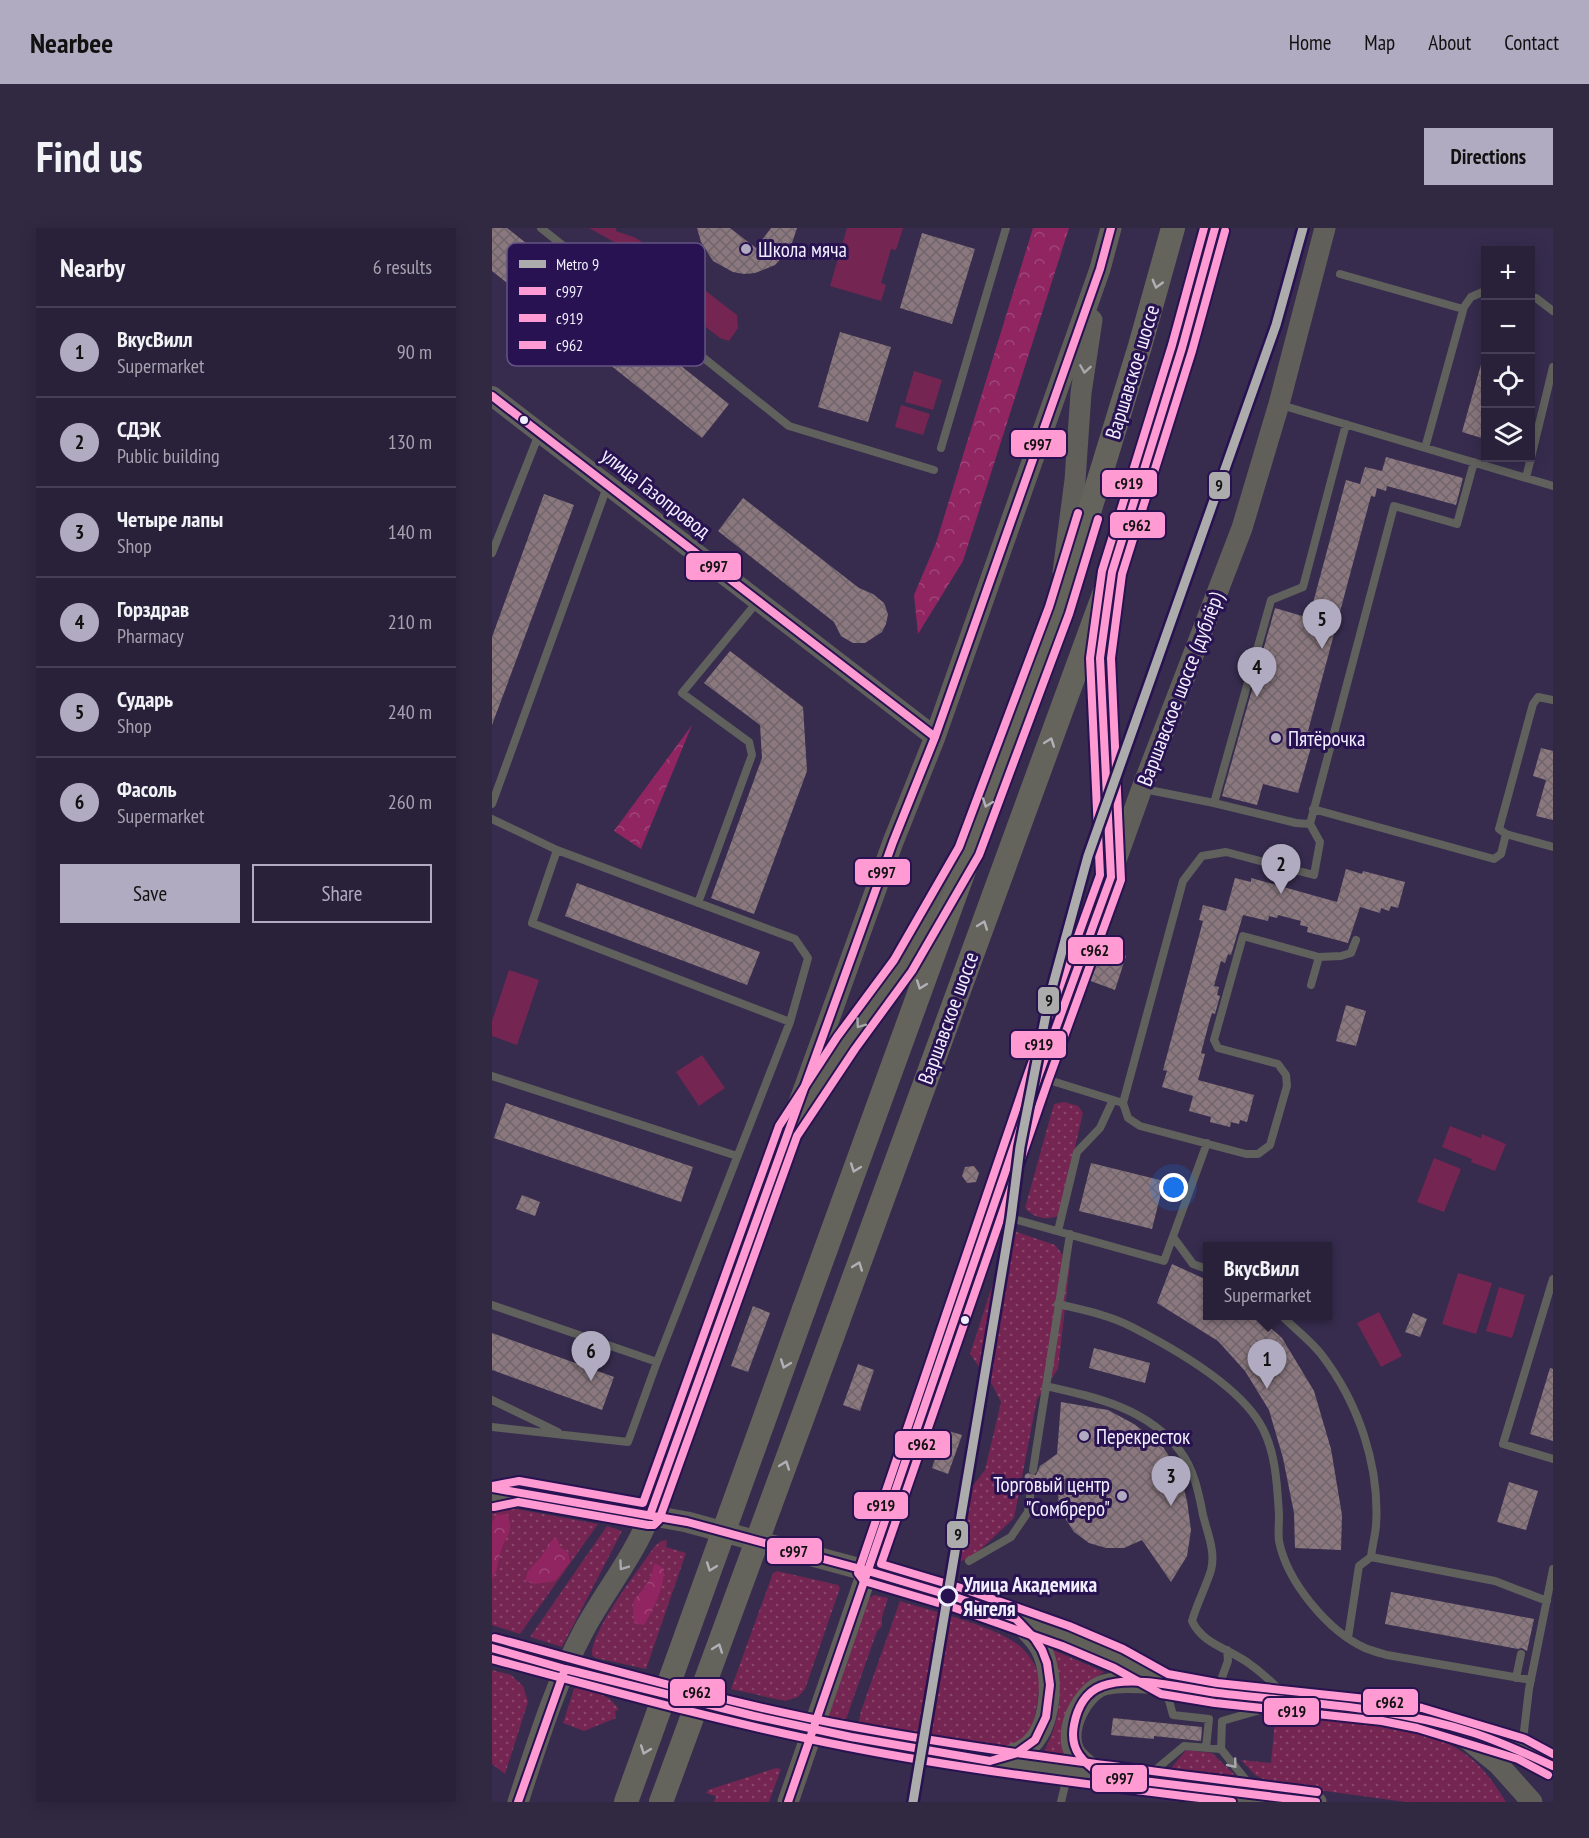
<!DOCTYPE html>
<html lang="en">
<head>
<meta charset="utf-8">
<style>
	:root { --surface:#29213a; --page:#312942; --text:#f1f3f6; --muted:#a5a3af; --line:#453e54; --accent:#b0abc1 }
	body { margin:0; font-family:"PT Sans Narrow",sans-serif; background:var(--page); color:var(--text) }
	.controls { position:absolute; right:18px; top:18px; display:grid; overflow:hidden; border-radius:0px; box-shadow:0 3px 15px #0003 }
	.controls button { width:54px; height:54px; display:grid; place-items:center; padding:0; border:0; border-bottom:2px solid var(--line); background:var(--surface); color:var(--text); font:30px sans-serif }
	.you { position:absolute; left:682px; top:960px; width:21px; height:21px; margin:-15px; border:4px solid #fff; border-radius:50%; background:#1a73e8; box-shadow:0 0 0 9px #1a73e833 }
	.badge { display:grid; place-items:center; width:39px; height:39px; border-radius:50%; background:var(--accent); color:#111; font-size:20px; font-weight:700 }
	.pin { position:absolute; translate:-50% -50px; filter:drop-shadow(0 2px 3px #0008) }
	.pin::after { content:''; position:absolute; top:32px; width:21px; height:18px; background:inherit; clip-path:polygon(0 0,100% 0,50% 100%) }
	.popup { position:absolute; left:711px; top:1014px; width:129px; height:78px; box-sizing:border-box; display:grid; place-content:center; border-radius:0px; background:var(--surface); filter:drop-shadow(0 2px 4px #0005); font-size:20px; white-space:nowrap; color:var(--muted) }
	.popup b { font-size:22px; color:var(--text) }
	.popup::after { content:''; position:absolute; left:50%; top:100%; margin-left:-12px; border:12px solid transparent; border-top-color:var(--surface) }
	.list { margin:0; padding:0; list-style:none }
	h2 { display:flex; justify-content:space-between; align-items:center; height:78px; margin:0; padding:0 24px; font-size:26px }
	h2 small { font-size:20px; font-weight:400; color:var(--muted) }
	.list li { display:grid; grid-template-columns:39px 1fr auto; gap:18px; align-items:center; box-sizing:border-box; height:90px; padding:0 24px; border-top:2px solid var(--line) }
	.list b { display:block; font-size:22px; white-space:nowrap }
	.list p { margin:0; font-size:20px; white-space:nowrap; color:var(--muted) }
	.list em { font-size:20px; font-style:normal; color:var(--muted) }
	.actions { display:flex; gap:12px; padding:18px 24px }
	.actions a { flex:1; padding:14px 0; border:2px solid var(--accent); border-radius:0px; text-align:center; font-size:21px; color:var(--accent) }
	.actions .main { background:var(--accent); color:#111 }
	.icon { flex:none; width:33px; height:33px; fill:none; stroke:currentColor; stroke-width:2; stroke-linecap:round; stroke-linejoin:round }
	.map { position:relative; flex:none; width:1061px; height:1574px; overflow:hidden; border-radius:0px }
	header { display:flex; align-items:center; gap:36px; box-sizing:border-box; height:84px; padding:0 30px; background:var(--accent); color:#111 }
	header strong { font-size:28px }
	nav { display:flex; gap:33px; margin-inline-start:auto; font-size:21px }
	.intro { display:flex; align-items:center; justify-content:space-between; box-sizing:border-box; height:144px; padding:0 36px }
	h1 { margin:0; font-size:42px }
	.button { padding:15px 27px; border-radius:0px; background:var(--accent); color:#111; font-size:21px; font-weight:700 }
	main { display:flex; gap:36px; padding:0 36px }
	aside { flex:1; background:var(--surface); border-radius:0px; box-shadow:0 3px 15px #0003 }
	.map>svg:first-child { display:block }
</style>
</head>
<body>
<header>
<strong>Nearbee</strong>
<nav><a>Home</a><a>Map</a><a>About</a><a>Contact</a></nav>
</header>
<div class="intro"><h1>Find us</h1><a class="button">Directions</a></div>
<main>
<aside>
<h2>Nearby<small>6 results</small></h2>
<ul class="list">
<li><span class="badge">1</span><div><b>ВкусВилл</b><p>Supermarket</p></div><em>90 m</em></li>
<li><span class="badge">2</span><div><b>СДЭК</b><p>Public building</p></div><em>130 m</em></li>
<li><span class="badge">3</span><div><b>Четыре лапы</b><p>Shop</p></div><em>140 m</em></li>
<li><span class="badge">4</span><div><b>Горздрав</b><p>Pharmacy</p></div><em>210 m</em></li>
<li><span class="badge">5</span><div><b>Сударь</b><p>Shop</p></div><em>240 m</em></li>
<li><span class="badge">6</span><div><b>Фасоль</b><p>Supermarket</p></div><em>260 m</em></li>
</ul>
<div class="actions"><a class="main">Save</a><a>Share</a></div>
</aside>
<div class="map">
<svg width="1061" height="1574" viewBox="0 0 1061 1574">
	<defs>
		<pattern id="grass-dots" width="8" height="8" patternUnits="userSpaceOnUse" patternTransform="scale(1.5)"><rect width="8" height="8" fill="#752551"/><path d="M2 2h.1M6 6h.1" fill="none" stroke="#89456b" stroke-width="1.8" stroke-linecap="round"/></pattern>
		<pattern id="forest-crowns" width="20" height="18" patternUnits="userSpaceOnUse" patternTransform="scale(1.5)"><rect width="20" height="18" fill="#902562"/><path d="M2 6a3 3 0 1 1 6 0M12 15a3 3 0 1 1 6 0" fill="none" stroke="#a0457a"/></pattern>
		<pattern id="building-cross-hatch" width="8" height="8" patternUnits="userSpaceOnUse" patternTransform="scale(1.5)"><rect width="8" height="8" fill="#8b787f"/><path d="M0 0l8 8M0 8l8-8" fill="none" stroke="#70656b"/></pattern>
	</defs>
	<rect width="100%" height="100%" fill="#372c4e"/>
	<path fill="url(#grass-dots)" d="M572,874L586,878L591,885L567,988C553,992 544,991 533,980L562,876Z
		M522,1003L563,1017L578,1036L566,1141L545,1171L522,1290L486,1324L453,1342L472,1269L493,1242L509,1174L501,1158L478,1126L508,1034Z
		M8,1278L106,1296L28,1406L0,1397V1280Z
		M115,1298L130,1303L70,1419L38,1409Z
		M175,1312L174,1319L194,1325L154,1441L104,1430L100,1427C99,1402 147,1342 162,1319L169,1313Z
		M285,1343L346,1357L348,1360L313,1461L306,1469L293,1473L239,1461L281,1345Z
		M382,1367L396,1370L390,1389V1398L385,1403L353,1494L340,1491L337,1487L377,1370Z
		M408,1373C442,1384 497,1396 525,1416C534,1422 546,1438 547,1450C548,1462 545,1478 542,1491C536,1517 516,1520 492,1521L366,1497L369,1483Z
		M561,1422L612,1444C574,1468 569,1485 575,1529L551,1525C570,1492 571,1458 561,1422Z
		M0,1442L19,1447L31,1458L36,1474L13,1546L0,1536Z
		M86,1460C103,1465 117,1465 127,1482L123,1483L124,1490L92,1503L71,1495L82,1461Z
		M812,1489C867,1494 929,1493 976,1528C992,1540 1004,1558 1014,1574H914L782,1556L763,1547L749,1532L779,1535L783,1492Z
		M694,1522L720,1525L749,1553L676,1544Z
		M284,1540L289,1541L277,1574H222L224,1568L214,1565L216,1562Z"/>
	<path fill="url(#forest-crowns)" d="M541,0H577L471,333L426,406L422,367L444,315Z
		M200,497L149,621L122,603Z
		M15,1286C23,1305 14,1306 9,1323C5,1333 7,1341 0,1351V1294L5,1287Z
		M65,1310L68,1319L76,1324L78,1334L63,1353L43,1356L33,1353L36,1343L49,1329L60,1312Z
		M163,1335L172,1341C172,1360 162,1381 152,1397L142,1395C139,1365 142,1376 156,1354C160,1349 160,1341 163,1335Z"/>
	<path fill="#752551" d="M97,0H124V3L144,10L158,20V30L183,50L206,57L245,87L246,100L237,113L228,110L205,92L201,78L187,75L183,61L167,57L138,34V23Z
		M355,0H411L404,22L399,21L389,55L394,57L389,73L338,58Z
		M422,143L450,152L441,182L413,174Z
		M409,177L438,186L431,207L403,199Z
		M17,742L47,752L25,817L0,808V793Z
		M210,827L233,860L207,878L184,844Z
		M958,898L989,910L990,906L1014,916L1003,943L979,934L980,931L950,919Z
		M942,930L969,941L952,984L925,974Z
		M966,1045L1000,1055L984,1106L950,1096Z
		M1007,1059L1033,1067L1020,1110L994,1103Z
		M887,1084L910,1128L889,1139L865,1095Z"/>
	<path fill="url(#building-cross-hatch)" d="M0,0H15L237,176L210,210L0,43Z
		M205,0H238L264,20L279,0H305L298,21L283,37L263,45L252,46L241,44L221,33L209,14Z
		M430,5L483,21L460,96L408,80Z
		M348,104L399,119L376,194L326,179Z
		M990,133H993V211L970,204Z
		M894,229L971,250L964,277L895,258L894,263L885,260L883,269L879,268L816,503L823,505L806,565L771,556L765,577L730,568L783,380L817,390L854,252L868,256L873,239L890,243Z
		M52,266L82,277L0,497V409Z
		M251,270L367,360L381,366L392,375L396,386L394,396L390,404L373,415H361L349,408L342,394L226,303Z
		M238,423L311,479L315,543L262,686L219,670L270,530L268,497L212,455Z
		M1049,520L1061,523V592L1044,588L1054,552L1041,548Z
		M854,641L870,646L871,643L913,654L906,680L899,678L897,683L889,680L888,685L868,679L856,715L815,704L816,699L808,697L809,693L786,687L785,690L777,688L776,693L751,687L739,727L736,726L733,735L729,733L722,758L727,759L725,767L728,768L723,786L720,785L717,795L709,825L713,826L706,852L762,867L755,894L748,892L747,896L739,894L738,899L718,894L719,889L697,883L701,868L670,859L675,843L671,842L711,693L707,692L711,677L734,683L743,650L759,654V650L845,674Z
		M85,655L268,724L255,757L73,688Z
		M607,719L634,728L623,762L596,752Z
		M854,777L874,783L864,818L844,813Z
		M14,875L201,939L189,974L2,910Z
		M599,935L672,953L660,1001L587,983Z
		M482,938L487,945L484,954L475,955L470,948L473,939Z
		M30,967L48,974L43,988L24,981Z
		M680,1036L715,1052V1088H765L790,1110L822,1163L839,1221L850,1287L849,1322L803,1320L802,1285L791,1230L777,1182L753,1143L726,1113L665,1075Z
		M261,1078L278,1085L256,1144L239,1138Z
		M921,1085L935,1091L928,1109L913,1104Z
		M0,1105L122,1149L110,1182L0,1142Z
		M602,1120L658,1135L653,1155L597,1140Z
		M366,1136L382,1142L368,1183L351,1177Z
		M1058,1140L1061,1141V1213L1038,1206Z
		M569,1174L616,1182L642,1196L671,1219L688,1245L695,1273L699,1302L695,1328L679,1354L650,1312L632,1320H614L597,1315L582,1304L567,1281L566,1263L545,1262L543,1257L539,1255L531,1261L533,1247L536,1245L544,1247L548,1238L565,1226Z
		M453,1202L470,1207L456,1246L440,1240Z
		M1017,1254L1046,1263L1034,1302L1005,1294Z
		M899,1364L1042,1391L1035,1423L1030,1420L1026,1421L893,1396Z
		M621,1490L710,1499L709,1513L662,1508V1511L619,1507Z"/>
	<g fill="none" stroke-linecap="round" stroke-linejoin="round">
		<path stroke="#60615d" stroke-width="8" d="M49,0L297,198L442,242
			M848,46L971,81
			M1038,69L1044,70L1061,83
			M789,177L1061,258
			M449,220L514,0
			M933,220L972,79L979,69L993,63
			M1034,250L1061,139
			M0,325L47,206
			M1061,472L1046,469L1041,476L1007,601L1014,606L1061,619
			M652,561L722,575L779,372L811,359L854,196
			M722,575L804,595L818,596
			M0,576L115,259
			M821,581L1002,631L1009,626L1014,606
			M0,591L65,622L303,711L316,730L298,794L165,1134L136,1214L0,1199
			M65,622L40,695L298,794
			M206,675L260,527L257,514L190,465L266,373
			M827,729L849,728L859,725L864,712
			M0,848L245,928
			M547,849L631,875L691,653L710,628L734,624L822,647L828,614L818,596L902,278L965,296L982,234
			M631,875L636,890L648,898L754,926H766L778,917L795,858L794,847L786,836L726,820L722,812L751,708L827,729L819,757
			M500,985L672,1033L715,915
			M566,1003L585,924L608,900L621,872
			M681,1009L701,1036L715,1041
			M1061,1051L1011,1216L1061,1231
			M566,1076C591,1082 617,1087 640,1099C681,1120 750,1159 771,1201C784,1227 785,1257 787,1286C787,1295 786,1305 787,1313C795,1354 836,1403 873,1420C880,1423 888,1425 895,1427L1039,1452
			M0,1077L165,1134
			M790,1088C802,1100 818,1112 829,1126C866,1174 888,1237 884,1298C883,1308 880,1319 879,1329
			M554,1158C603,1169 656,1180 688,1223C702,1241 707,1266 711,1287C715,1304 724,1324 719,1342C714,1359 705,1375 700,1393C711,1417 739,1421 759,1437C772,1446 783,1458 795,1468
			M0,1172L66,1204
			M541,1242L578,1006
			M477,1333L519,1309L536,1284L539,1261
			M856,1410L867,1338L879,1329L1003,1353L1055,1373
			M1024,1450L1029,1426
			M673,1458L681,1487L717,1491L714,1520
			M725,1463L736,1433L735,1422
			M1030,1520L1037,1461L1061,1341
			M656,1548L692,1518L729,1521
			M762,1562L729,1521L730,1493L782,1478
			M569,1574L576,1545"/>
		<path stroke="#60615d" stroke-width="20" d="M0,168L443,509"/>
		<path stroke="#605f5a" stroke-width="21" d="M571,344L583,252L589,165L600,92
			M616,372L608,430L618,640
			M318,870L354,815L411,738L462,650
			M0,1269L26,1263L195,1294L376,1343L466,1370L574,1408L627,1431L672,1456L724,1465L892,1483L928,1490L1030,1521L1061,1538
			M0,1420L212,1477L359,1509L498,1533L824,1574
			M969,1506L1006,1536L1040,1574
			M504,1531C514,1528 526,1526 534,1520C560,1502 563,1447 549,1421C543,1410 534,1402 525,1393
			M609,1547C600,1540 587,1533 582,1523C572,1501 590,1464 612,1457C629,1452 651,1455 668,1456
			M26,1574C45,1516 63,1456 92,1402C113,1363 142,1328 158,1287L401,614L443,509L608,41L619,0
			M296,1574L546,849L650,560L750,300L787,176L833,0"/>
		<path stroke="#64645d" stroke-width="24" d="M312,1081L567,382L648,118L681,0
			M346,1093L620,344L690,120L723,0"/>
		<path stroke="#64645d" stroke-width="24" d="M134,1574L312,1081
			M169,1574L346,1093"/>
		<defs>
			<path id="bus-1" d="M0,168L443,509
				M0,1260L195,1294L376,1343L466,1370L524,1391L543,1411L550,1422L555,1435L558,1457L554,1489L543,1512L525,1525L498,1533L359,1509L262,1488L73,1441L0,1420
				M158,1287L401,614L443,509L608,41L619,0
				M26,1574L73,1441
				M296,1574L546,849L619,649L608,430L620,344L690,120L723,0
				M824,1574L610,1548C591,1534 577,1522 582,1497C585,1481 593,1464 610,1458C641,1446 694,1461 726,1465C811,1475 899,1478 982,1505C1009,1514 1035,1526 1061,1538"/>
			<path id="bus-2" d="M712,0L680,117L610,343L598,430L608,647L536,846L366,1345L372,1353L463,1380L570,1418L622,1440L669,1466L723,1475L890,1493L925,1500L1026,1531L1056,1547
				M2,1279L26,1274L156,1297H162L167,1292L305,908L363,821L420,743L487,627L577,386L606,291
				M0,1431C119,1463 237,1496 357,1519C484,1544 612,1558 740,1574"/>
			<path id="bus-3" d="M733,3L700,123L630,346L619,430L629,652L556,853L389,1336L469,1360L577,1398L631,1421L676,1446L725,1455L893,1473L930,1480L1033,1511L1061,1526
				M0,1258L27,1253L151,1275L287,898L345,809L402,732L467,619L557,379L586,285
				M3,1410C122,1442 241,1477 363,1499C516,1527 671,1544 825,1564"/>
		</defs>
		<use href="#bus-1" stroke="#281251" stroke-width="12"/>
		<use href="#bus-2" stroke="#281251" stroke-width="12"/>
		<use href="#bus-3" stroke="#281251" stroke-width="12"/>
		<use href="#bus-1" stroke="#ff9ad2" stroke-width="8"/>
		<use href="#bus-2" stroke="#ff9ad2" stroke-width="8"/>
		<use href="#bus-3" stroke="#ff9ad2" stroke-width="8"/>
		<defs>
			<path id="metro-1" d="M421,1574L519,990L528,919L557,771L596,628L784,97L811,0"/>
		</defs>
		<use href="#metro-1" stroke="#281251" stroke-width="14"/>
		<use href="#metro-1" stroke="#adacac" stroke-width="9"/>
	</g>
	<defs><path id="oneway-chevron" d="M-2-3.5L2.5 0L-2 3.5" fill="none" stroke-width="1.6" stroke-linecap="round" stroke-linejoin="round" transform="scale(1.5)"/></defs>
	<g stroke="#b2b0b6">
		<use href="#oneway-chevron" transform="translate(665 56) rotate(105)"/>
		<use href="#oneway-chevron" transform="translate(558 514) rotate(-70)"/>
		<use href="#oneway-chevron" transform="translate(495 575) rotate(110)"/>
		<use href="#oneway-chevron" transform="translate(491 697) rotate(-70)"/>
		<use href="#oneway-chevron" transform="translate(429 757) rotate(110)"/>
		<use href="#oneway-chevron" transform="translate(363 940) rotate(110)"/>
		<use href="#oneway-chevron" transform="translate(366 1038) rotate(-70)"/>
		<use href="#oneway-chevron" transform="translate(293 1136) rotate(110)"/>
		<use href="#oneway-chevron" transform="translate(293 1237) rotate(-70)"/>
		<use href="#oneway-chevron" transform="translate(219 1339) rotate(110)"/>
		<use href="#oneway-chevron" transform="translate(226 1420) rotate(-70)"/>
		<use href="#oneway-chevron" transform="translate(153 1522) rotate(110)"/>
	</g>
	<g stroke="#a8a7ac">
		<use href="#oneway-chevron" transform="translate(593 141) rotate(99)"/>
		<use href="#oneway-chevron" transform="translate(368 796) rotate(126)"/>
		<use href="#oneway-chevron" transform="translate(131 1338) rotate(125)"/>
	</g>
	<use stroke="#a8a8ae" href="#oneway-chevron" transform="translate(741 1536) rotate(51)"/>
	<g fill="#b0abc1" stroke="#281251" stroke-width="2">
		<circle cx="254" cy="21" r="6"/>
		<circle cx="784" cy="510" r="6"/>
		<circle cx="592" cy="1208" r="6"/>
		<circle cx="630" cy="1268" r="6"/>
	</g>
	<g fill="#f1efff" stroke="#281251" stroke-width="2">
		<circle cx="32" cy="192" r="5"/>
		<circle cx="473" cy="1092" r="5"/>
	</g>
	<circle fill="#281251" stroke="#f1efff" stroke-width="3" cx="456" cy="1368" r="9"/>
	<g text-anchor="middle" dominant-baseline="central" stroke-width="6" stroke-linejoin="round" paint-order="stroke">
		<g font-size="21" fill="#f1efff" stroke="#281251" text-anchor="start">
			<text x="266" y="21">Школа мяча</text>
			<text x="796" y="510">Пятёрочка</text>
			<text x="604" y="1208">Перекресток</text>
			<text x="618" y="1256" text-anchor="end">Торговый центр<tspan x="618" dy="24">"Сомбреро"</tspan></text>
		</g>
		<g font-size="21" fill="#f1efff" stroke="#281251">
			<text transform="translate(640 144) rotate(-73)">Варшавское шоссе</text>
			<text transform="translate(164 265) rotate(38)">улица Газопровод</text>
			<text transform="translate(688 461) rotate(-69)">Варшавское шоссе (дублёр)</text>
			<text transform="translate(456 790) rotate(-70)">Варшавское шоссе</text>
		</g>
		<g font-size="21" font-weight="bold" fill="#f1efff" stroke="#281251" text-anchor="start">
			<text x="471" y="1356">Улица Академика<tspan x="471" dy="24">Янгеля</tspan></text>
		</g>
	</g>
	<rect x="15" y="15" width="198" height="123" rx="9" fill="#281251" stroke="#645485" stroke-width="1.5"/>
	<rect x="27" y="32" width="27" height="8" fill="#adacac"/>
	<rect x="27" y="59" width="27" height="8" fill="#ff9ad2"/>
	<rect x="27" y="86" width="27" height="8" fill="#ff9ad2"/>
	<rect x="27" y="113" width="27" height="8" fill="#ff9ad2"/>
	<g font-size="16" fill="#f1efff">
		<text x="64" y="42">Metro 9</text>
		<text x="64" y="69">с997</text>
		<text x="64" y="96">с919</text>
		<text x="64" y="123">с962</text>
	</g>
	<g stroke="#281251" stroke-width="2">
		<rect x="518" y="201" width="57" height="29" rx="6" fill="#ff9ad2"/>
		<rect x="609" y="241" width="57" height="29" rx="6" fill="#ff9ad2"/>
		<rect x="716" y="243" width="23" height="29" rx="6" fill="#adacac"/>
		<rect x="617" y="283" width="57" height="28" rx="6" fill="#ff9ad2"/>
		<rect x="193" y="324" width="57" height="29" rx="6" fill="#ff9ad2"/>
		<rect x="362" y="630" width="57" height="28" rx="6" fill="#ff9ad2"/>
		<rect x="575" y="708" width="57" height="29" rx="6" fill="#ff9ad2"/>
		<rect x="545" y="758" width="23" height="29" rx="6" fill="#adacac"/>
		<rect x="518" y="802" width="57" height="29" rx="6" fill="#ff9ad2"/>
		<rect x="402" y="1202" width="57" height="29" rx="6" fill="#ff9ad2"/>
		<rect x="361" y="1263" width="56" height="29" rx="6" fill="#ff9ad2"/>
		<rect x="454" y="1292" width="23" height="29" rx="6" fill="#adacac"/>
		<rect x="274" y="1309" width="57" height="28" rx="6" fill="#ff9ad2"/>
		<rect x="177" y="1450" width="57" height="29" rx="6" fill="#ff9ad2"/>
		<rect x="870" y="1460" width="57" height="28" rx="6" fill="#ff9ad2"/>
		<rect x="771" y="1469" width="57" height="29" rx="6" fill="#ff9ad2"/>
		<rect x="599" y="1536" width="57" height="29" rx="6" fill="#ff9ad2"/>
	</g>
	<g font-size="16" text-anchor="middle" font-weight="bold" fill="#111">
		<text x="546" y="222">с997</text>
		<text x="637" y="261">с919</text>
		<text x="727" y="263">9</text>
		<text x="645" y="303">с962</text>
		<text x="222" y="344">с997</text>
		<text x="390" y="650">с997</text>
		<text x="603" y="728">с962</text>
		<text x="557" y="778">9</text>
		<text x="547" y="822">с919</text>
		<text x="430" y="1222">с962</text>
		<text x="389" y="1283">с919</text>
		<text x="466" y="1312">9</text>
		<text x="302" y="1329">с997</text>
		<text x="205" y="1470">с962</text>
		<text x="898" y="1480">с962</text>
		<text x="800" y="1489">с919</text>
		<text x="628" y="1556">с997</text>
	</g>
</svg>
<div class="controls">
<button>+</button>
<button>−</button>
<button><svg class="icon" aria-label="locate" viewBox="0 0 24 24"><circle cx="12" cy="12" r="6"/><path d="M12 2v4M12 18v4M2 12h4M18 12h4"/></svg></button>
<button><svg class="icon" aria-label="layers" viewBox="0 0 24 24"><path d="M12 4l9 5-9 5-9-5zM3 14l9 5 9-5"/></svg></button>
</div>
<div class="you"></div>
<div class="pin badge" style="left:775px;top:1161px">1</div>
<div class="popup"><b>ВкусВилл</b>Supermarket</div>
<div class="pin badge" style="left:789px;top:666px">2</div>
<div class="pin badge" style="left:679px;top:1278px">3</div>
<div class="pin badge" style="left:765px;top:469px">4</div>
<div class="pin badge" style="left:830px;top:421px">5</div>
<div class="pin badge" style="left:99px;top:1153px">6</div>
</div>
</main>
</body>
</html>
